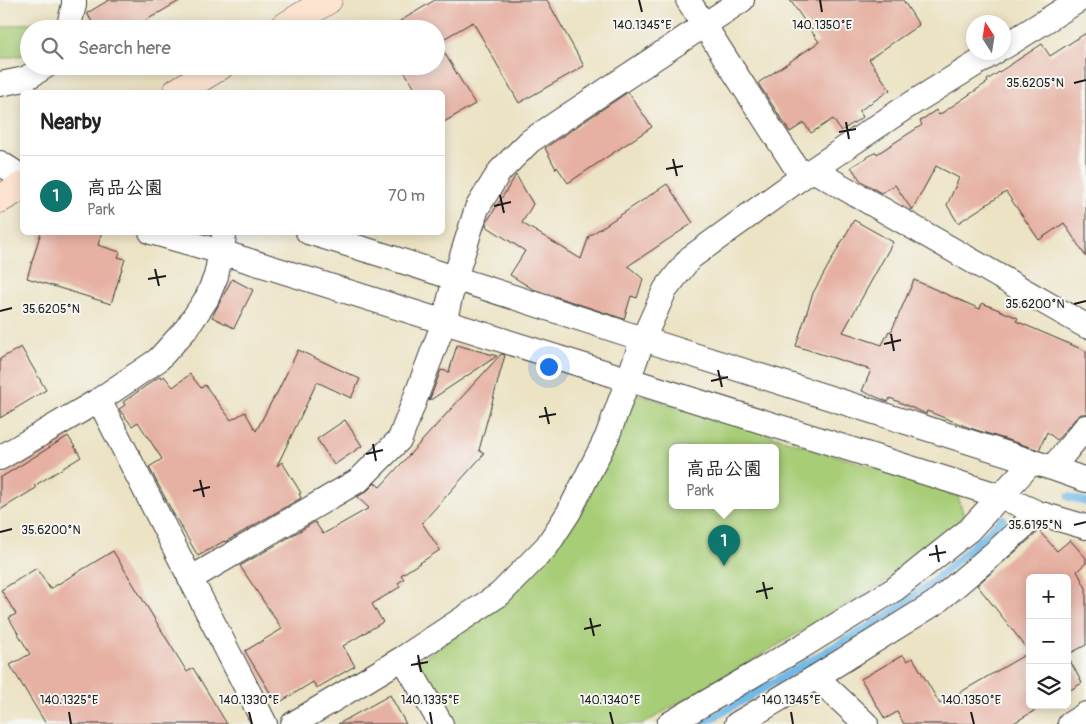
<!DOCTYPE html>
<html lang="en">
<head>
<meta charset="utf-8">
<style>
	:root { --surface:#fff; --page:#f2f2f2; --text:#222; --muted:#767676; --line:#e0e0e0; --accent:#0f766e }
	body { margin:0; font-family:Pangolin,"Klee One",sans-serif; background:var(--page); color:var(--text) }
	.controls { position:absolute; right:15px; bottom:15px; display:grid; overflow:hidden; border-radius:8px; box-shadow:0 2px 12px #0003 }
	.controls button { width:45px; height:45px; display:grid; place-items:center; padding:0; border:0; border-bottom:1px solid var(--line); background:var(--surface); color:var(--text); font:25px sans-serif }
	.compass { position:absolute; left:966px; top:15px; width:45px; height:45px; border-radius:50%; background:var(--surface); box-shadow:0 2px 12px #0003; rotate:348deg }
	.you { position:absolute; left:548px; top:366px; width:18px; height:18px; margin:-12px; border:4px solid #fff; border-radius:50%; background:#1a73e8; box-shadow:0 0 0 8px #1a73e833 }
	.badge { display:grid; place-items:center; width:32px; height:32px; border-radius:50%; background:var(--accent); color:#fff; font-size:16px; font-weight:700 }
	.pin { position:absolute; translate:-50% -41px; filter:drop-shadow(0 1px 2px #0008) }
	.pin::after { content:''; position:absolute; top:26px; width:18px; height:15px; background:inherit; clip-path:polygon(0 0,100% 0,50% 100%) }
	.popup { position:absolute; left:669px; top:444px; width:110px; height:65px; box-sizing:border-box; display:grid; place-content:center; border-radius:8px; background:var(--surface); filter:drop-shadow(0 1px 4px #0005); font-size:16px; white-space:nowrap; color:var(--muted) }
	.popup b { font-size:19px; color:var(--text) }
	.popup::after { content:''; position:absolute; left:50%; top:100%; margin-left:-10px; border:10px solid transparent; border-top-color:var(--surface) }
	.list { margin:0; padding:0; list-style:none }
	h2 { display:flex; justify-content:space-between; align-items:center; height:65px; margin:0; padding:0 20px; font-size:21px }
	h2 small { font-size:16px; font-weight:400; color:var(--muted) }
	.list li { display:grid; grid-template-columns:32px 1fr auto; gap:15px; align-items:center; box-sizing:border-box; height:80px; padding:0 20px; border-top:1px solid var(--line) }
	.list b { display:block; font-size:19px; white-space:nowrap }
	.list p { margin:0; font-size:16px; white-space:nowrap; color:var(--muted) }
	.list em { font-size:16px; font-style:normal; color:var(--muted) }
	.icon { flex:none; width:28px; height:28px; fill:none; stroke:currentColor; stroke-width:2; stroke-linecap:round; stroke-linejoin:round }
	.map { position:relative; flex:none; width:1086px; height:724px; overflow:hidden }
	.search { position:absolute; background:var(--surface); box-shadow:0 2px 12px #0003; left:20px; top:20px; width:425px; height:55px; display:flex; align-items:center; gap:12px; box-sizing:border-box; padding:0 18px; border-radius:28px; color:var(--muted); font-size:19px }
	.panel { position:absolute; background:var(--surface); box-shadow:0 2px 12px #0003; left:20px; top:90px; width:425px; height:145px; border-radius:8px }
	.map>svg:first-child { display:block }
</style>
</head>
<body>
<div class="map">
<svg width="1086" height="724" viewBox="0 0 1086 724">
	<rect width="100%" height="100%" fill="#f6f6f2"/>
	<filter id="ink" filterUnits="userSpaceOnUse"><feTurbulence type="fractalNoise" baseFrequency=".02" numOctaves="2"/><feDisplacementMap in="SourceGraphic" scale="10" xChannelSelector="R" yChannelSelector="G"/><feConvolveMatrix kernelMatrix="1 2 1 2 8 2 1 2 1" color-interpolation-filters="sRGB"/></filter>
	<filter id="wash" filterUnits="userSpaceOnUse"><feTurbulence type="fractalNoise" baseFrequency=".0096" numOctaves="4" result="noise"/><feDisplacementMap in="SourceGraphic" scale="20" xChannelSelector="R" yChannelSelector="G"/><feGaussianBlur stdDeviation="1.12" result="paint"/><feColorMatrix in="noise" values="0 0 0 0 0 0 0 0 0 0 0 0 0 0 0 0 0 1.4 0 .05"/><feComposite in="paint" operator="in"/></filter>
	<g filter="url(#wash)">
		<rect width="100%" height="100%" fill="#ece3c4"/>
		<path fill="#a7cd77" stroke="#62744a" fill-rule="evenodd" d="M56,18L50,29H29V54L0,59V28Z
			M634,393L957,493L965,519L889,580L643,724H452L417,662L508,602ZM673,447H775V505H673Z"/>
		<g fill="none" stroke-linecap="round" stroke-linejoin="round">
			<path stroke="#6fb9e8" stroke-width="8" d="M1069,497L1086,502
				M702,724L884,618L932,583L1003,519"/>
		</g>
		<g id="blocks">
			<path fill="#e6b0a2" d="M109,0H181L131,29H96L87,13Z
				M435,0H547L584,66L519,103L473,22L438,42L475,104L442,123V92H417L401,66H436V29H387Z
				M790,0H903L919,25L869,59L890,90L859,111L863,117L841,131L833,119L811,133L804,123L790,132L758,83L819,42Z
				M1086,33V257L1064,223L1039,240L1006,192L958,223L947,205L959,178L936,166L912,210L895,185L881,193L861,181L851,167L876,152L877,154L922,125L920,121L936,110L939,115L988,82L987,80L1042,44L1050,56Z
				M628,92L652,127L568,183L557,167L556,169L545,148Z
				M516,175L533,204L522,223L581,259L589,236L667,184L693,223L628,266L643,279L637,298L631,296L624,319L533,289L510,275L525,251L486,226L488,220Z
				M854,220L893,242L843,332L882,345L889,331L891,332L914,280L980,309L982,303L1018,318L1016,321L1086,351V414H1081L1076,418L1057,440L1047,432L1039,450L970,428L927,411L926,414L924,413L890,398L888,402L886,401L862,391L871,370L796,346L813,293Z
				M41,232H102L98,245L120,252L118,257L125,259L111,304L27,278Z
				M232,279L253,290L234,328L212,317Z
				M457,345L497,356L429,401L441,370L449,372Z
				M21,347L46,390L0,418V359Z
				M298,350L360,379L351,398L317,382L277,466L282,462L301,493L299,494L301,498L225,542L224,541L198,556L173,513L149,467L162,459L138,422L132,426L119,409L125,405L123,402L160,376L161,378L164,376L173,387L190,374L201,388L205,385L231,420L245,412L256,431L274,397H275Z
				M501,354L505,355L479,450L484,454L422,523L440,550L401,575L404,579L398,583L400,587L372,604L383,622L343,646L355,666L317,688L313,682L277,704L245,651L282,629L240,566L315,522L323,534L369,508L357,497L366,492L375,483L380,487Z
				M345,420L362,446L334,465L317,439Z
				M68,436L81,457L34,486L36,488L0,510V478Z
				M1039,531L1057,551L1070,540L1086,558V563L1077,571L1086,588V645L1067,655V578H1030V705H1044L1012,724H904L897,712L885,719L861,679L903,655L907,661L913,658L940,704L1030,652L977,585Z
				M113,551L187,672L193,668L227,724H46L10,665L30,654L9,618L16,614L1,590L37,568L50,589Z
				M1067,655L1082,683L1067,692Z
				M390,695L406,724H338Z"/>
		</g>
	</g>
	<g filter="url(#ink)">
		<use href="#blocks" fill-opacity="0" stroke="#3b3a35" stroke-width="1"/>
		<g fill="none" stroke-linecap="round" stroke-linejoin="round">
			<defs>
				<path id="street" d="M688,0L802,177
					M68,29L74,5V0
					M1004,47L1079,0
					M0,84L25,79L46,66
					M0,163L22,177
					M813,170L1086,326
					M151,232L221,252L1000,496L1038,513L1086,527
					M308,232L383,255L643,339L1052,468L1086,480
					M99,400L265,724
					M0,458L99,400L158,360L187,328L207,298L216,276L225,232
					M1052,468L1086,427
					M190,579L359,480L400,439L444,322L455,278L477,208L500,171L530,141L742,0
					M403,658L441,724
					M816,677L866,724
					M293,724L403,658L500,594L547,546L569,512L607,437L643,339L665,290L690,258L802,177L903,109L995,52
					M669,724L801,647L895,589L969,530L1032,462
					M737,724L816,677L935,603L993,554L1038,513
					M1070,724L1086,714"/>
				<path id="secondary" d="M281,29L328,0
					M177,92L220,66
					M0,199L22,186"/>
			</defs>
			<use href="#street" stroke="#3b3a35" stroke-width="26"/>
			<use href="#secondary" stroke="#3b3a35" stroke-width="29"/>
			<use href="#street" stroke="#fff" stroke-width="24"/>
			<use href="#secondary" stroke="#fde4d1" stroke-width="28"/>
		</g>
	</g>
	<path fill="none" stroke="#1c1c1c" stroke-width="2" d="M639,0L642,12M820,0L822,12M1074,83L1086,80M846,122L849,139M839,132L856,129M673,159L677,176M666,169L683,166M500,195L504,213M494,206L511,202M155,269L159,286M148,279L166,276M1074,304L1086,301M0,311L12,308M891,334L894,351M884,344L901,340M718,370L722,387M711,381L728,377M545,407L549,424M539,417L556,414M373,444L376,461M366,454L383,450M200,480L204,497M193,491L210,487M1074,525L1086,522M0,532L12,529M936,545L939,562M929,555L946,552M763,582L767,599M756,592L773,588M590,618L594,636M584,629L601,625M418,655L421,672M411,665L428,662M69,712L71,724M249,712L252,724M430,712L432,724M610,712L613,724M791,712L793,724M971,712L974,724"/>
	<g font-size="12" text-anchor="middle" fill="#1c1c1c" stroke="#f6f6f2" stroke-width="4" stroke-linejoin="round" paint-order="stroke">
		<text x="642" y="29">140.1345°E</text>
		<text x="822" y="29">140.1350°E</text>
		<text x="1035" y="87">35.6205°N</text>
		<text x="1035" y="308">35.6200°N</text>
		<text x="51" y="313">35.6205°N</text>
		<text x="1035" y="529">35.6195°N</text>
		<text x="51" y="534">35.6200°N</text>
		<text x="69" y="704">140.1325°E</text>
		<text x="249" y="704">140.1330°E</text>
		<text x="430" y="704">140.1335°E</text>
		<text x="610" y="704">140.1340°E</text>
		<text x="791" y="704">140.1345°E</text>
		<text x="971" y="704">140.1350°E</text>
	</g>
</svg>
<div class="controls">
<button>+</button>
<button>−</button>
<button><svg class="icon" aria-label="layers" viewBox="0 0 24 24"><path d="M12 4l9 5-9 5-9-5zM3 14l9 5 9-5"/></svg></button>
</div>
<svg class="compass" viewBox="-18 -18 36 36"><path d="M0-13l5 13h-10z" fill="#e53935"/><path d="M0 13l5-13h-10z" fill="#767676"/></svg>
<div class="you"></div>
<div class="pin badge" style="left:724px;top:566px">1</div>
<div class="popup"><b>高品公園</b>Park</div>
<div class="search"><svg class="icon" aria-label="search" viewBox="0 0 24 24"><circle cx="10" cy="10" r="6"/><path d="M15 15l6 6"/></svg>Search here</div>
<section class="panel">
<h2>Nearby<small></small></h2>
<ul class="list">
<li><span class="badge">1</span><div><b>高品公園</b><p>Park</p></div><em>70 m</em></li>
</ul>
</section>
</div>
</body>
</html>
